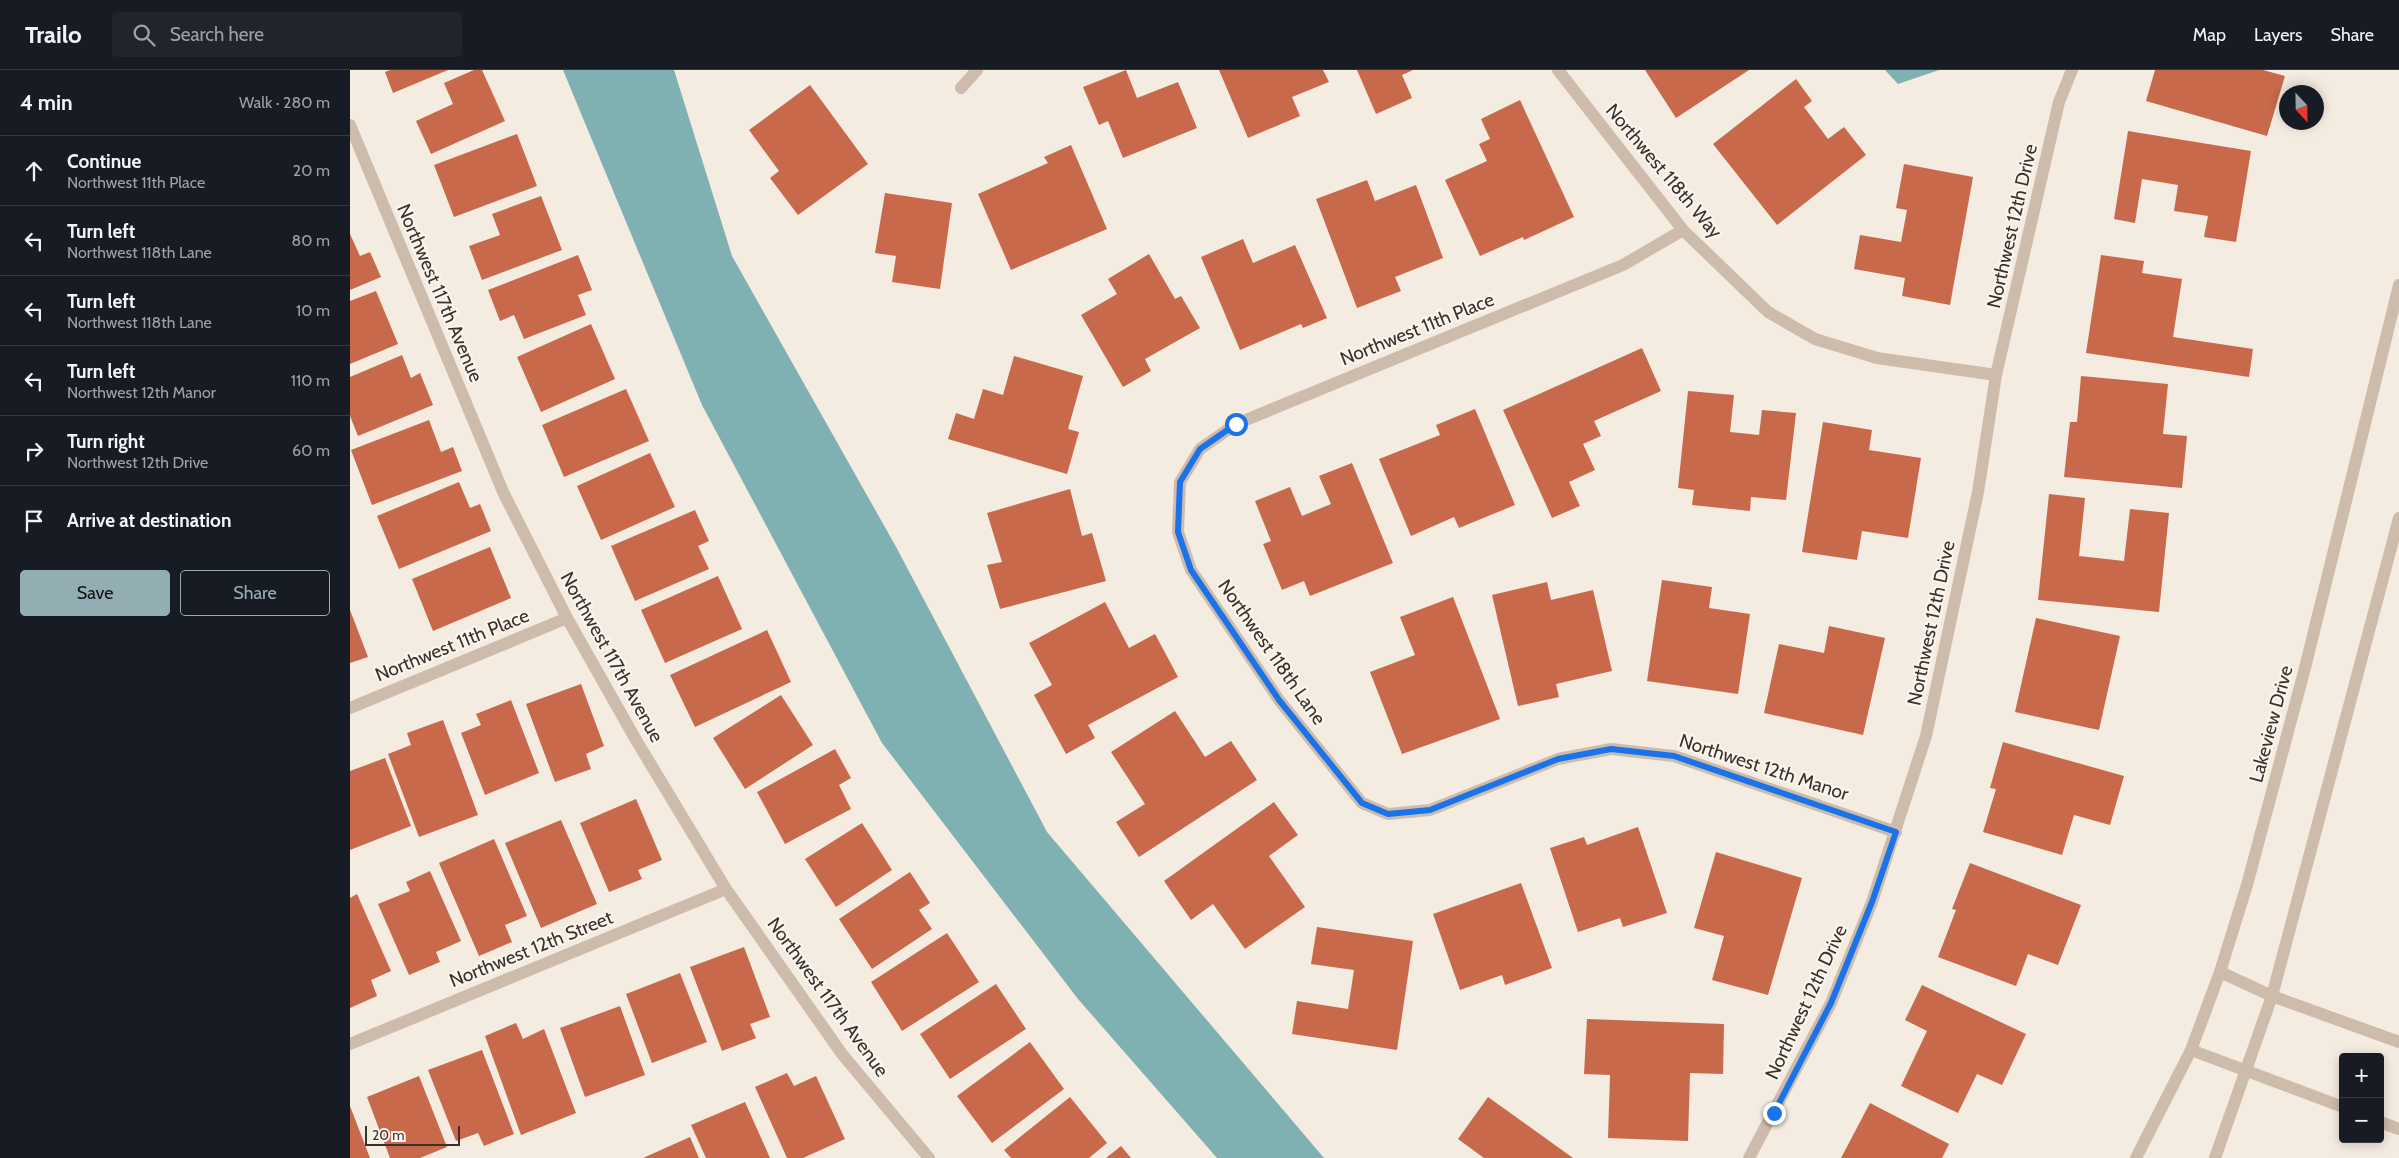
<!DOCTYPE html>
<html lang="en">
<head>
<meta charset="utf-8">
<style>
	:root { --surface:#171b24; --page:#20242c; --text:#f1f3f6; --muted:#9ea1a6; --line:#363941; --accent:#92aeb2 }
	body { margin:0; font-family:Cabin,sans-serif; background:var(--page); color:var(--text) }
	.controls { position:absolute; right:15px; bottom:15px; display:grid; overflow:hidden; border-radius:5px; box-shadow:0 2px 12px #0003 }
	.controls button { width:45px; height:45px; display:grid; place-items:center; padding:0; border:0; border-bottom:1px solid var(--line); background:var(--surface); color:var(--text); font:25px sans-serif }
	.compass { position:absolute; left:1929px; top:15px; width:45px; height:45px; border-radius:50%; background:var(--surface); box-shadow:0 2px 12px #0003; rotate:158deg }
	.scale { position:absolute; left:15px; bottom:12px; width:95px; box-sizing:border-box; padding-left:5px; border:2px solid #3b302b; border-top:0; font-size:14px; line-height:18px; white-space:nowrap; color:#3b302b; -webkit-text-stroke:4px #fbf5ee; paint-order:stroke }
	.stop { position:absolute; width:15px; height:15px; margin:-11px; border:4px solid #1a73e8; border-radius:50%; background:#fff }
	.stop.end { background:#1a73e8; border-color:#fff; box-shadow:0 1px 5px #0008 }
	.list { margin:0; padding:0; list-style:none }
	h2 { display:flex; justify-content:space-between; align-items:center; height:65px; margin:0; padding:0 20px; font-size:21px }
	h2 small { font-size:16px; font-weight:400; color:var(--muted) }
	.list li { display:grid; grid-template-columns:32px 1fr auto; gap:15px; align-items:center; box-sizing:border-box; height:70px; padding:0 20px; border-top:1px solid var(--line) }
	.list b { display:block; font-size:19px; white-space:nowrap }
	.list p { margin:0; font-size:16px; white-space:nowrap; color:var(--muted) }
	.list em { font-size:16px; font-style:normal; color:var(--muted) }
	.actions { display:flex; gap:10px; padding:15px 20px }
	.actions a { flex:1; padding:11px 0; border:1px solid var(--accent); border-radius:5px; text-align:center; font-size:18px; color:var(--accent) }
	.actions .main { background:var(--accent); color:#111 }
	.icon { flex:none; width:28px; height:28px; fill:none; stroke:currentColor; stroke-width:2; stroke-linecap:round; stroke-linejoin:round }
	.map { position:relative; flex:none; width:2049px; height:1088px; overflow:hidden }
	header { display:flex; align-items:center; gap:30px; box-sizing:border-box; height:70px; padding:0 25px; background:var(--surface); border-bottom:1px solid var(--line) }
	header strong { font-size:24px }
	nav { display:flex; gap:28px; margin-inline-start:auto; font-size:18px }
	.search { width:350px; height:45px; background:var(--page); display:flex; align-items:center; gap:12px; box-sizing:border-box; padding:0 18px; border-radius:5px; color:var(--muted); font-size:19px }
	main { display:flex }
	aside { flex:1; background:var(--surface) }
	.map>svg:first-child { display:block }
</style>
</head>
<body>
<header>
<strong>Trailo</strong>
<div class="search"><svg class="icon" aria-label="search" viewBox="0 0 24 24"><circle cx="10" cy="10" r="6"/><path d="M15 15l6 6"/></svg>Search here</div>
<nav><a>Map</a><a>Layers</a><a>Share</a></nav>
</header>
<main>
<aside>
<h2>4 min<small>Walk · 280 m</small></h2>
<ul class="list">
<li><svg class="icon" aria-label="ahead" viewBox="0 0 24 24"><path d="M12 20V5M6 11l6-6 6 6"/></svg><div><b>Continue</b><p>Northwest 11th Place</p></div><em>20 m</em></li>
<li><svg class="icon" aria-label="left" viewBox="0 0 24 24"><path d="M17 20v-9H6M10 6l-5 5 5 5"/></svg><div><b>Turn left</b><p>Northwest 118th Lane</p></div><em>80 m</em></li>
<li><svg class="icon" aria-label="left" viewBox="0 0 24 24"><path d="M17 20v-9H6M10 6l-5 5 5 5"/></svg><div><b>Turn left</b><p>Northwest 118th Lane</p></div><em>10 m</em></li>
<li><svg class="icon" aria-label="left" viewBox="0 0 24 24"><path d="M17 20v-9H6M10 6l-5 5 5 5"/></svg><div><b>Turn left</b><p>Northwest 12th Manor</p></div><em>110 m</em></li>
<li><svg class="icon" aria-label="right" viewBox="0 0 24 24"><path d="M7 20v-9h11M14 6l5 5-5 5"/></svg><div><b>Turn right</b><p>Northwest 12th Drive</p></div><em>60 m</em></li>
<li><svg class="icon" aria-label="arrive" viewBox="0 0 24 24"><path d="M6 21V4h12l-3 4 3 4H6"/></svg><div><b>Arrive at destination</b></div></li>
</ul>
<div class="actions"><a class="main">Save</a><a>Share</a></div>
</aside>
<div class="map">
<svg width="2049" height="1088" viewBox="0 0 2049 1088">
	<rect width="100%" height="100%" fill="#f4ebe1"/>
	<path fill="#7fb0b2" d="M213,0H324L382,186L545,475L697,762L974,1088H867L728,929L532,673L352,335Z
		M1535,0H1589L1548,14Z"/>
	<path fill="#c8694b" d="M40,0H98L43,23L35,2Z
		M124,0H132L155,51L81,84L66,51L103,34L94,13Z
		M776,0L787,28L828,12L847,58L773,88L758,51L749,55L733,17Z
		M869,0H973L979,12L942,27L950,46L898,68Z
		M1007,0H1063L1052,5L1062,28L1026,44Z
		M1295,0H1399L1326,48Z
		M1805,0H1913L1935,6L1917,66L1796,31Z
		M1446,9L1462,31L1454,37L1478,69L1494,57L1516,85L1427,155L1363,74Z
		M460,15L518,94L448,145L420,108L429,101L399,60Z
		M1170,30L1224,147L1174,170L1173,167L1130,186L1095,110L1137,91L1129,74L1140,69L1131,49Z
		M1778,61L1901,81L1886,172L1854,167L1858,146L1824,141L1828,115L1792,109L1785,153L1764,149Z
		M167,64L187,116L104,147L84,95Z
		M721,75L757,159L661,200L628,124L698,93L694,87Z
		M1554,94L1623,107L1600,235L1552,226L1555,208L1504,199L1510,165L1551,172L1557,140L1546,138Z
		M1017,110L1025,131L1066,115L1093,188L1045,207L1051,221L1007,238L966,129Z
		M535,123L602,133L590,219L542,212L546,186L525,183Z
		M191,126L212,180L132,210L119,176L150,165L142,144Z
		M0,164L10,186L20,182L31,207L0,220Z
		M893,169L903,193L945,175L977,248L953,258L951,254L890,280L851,187Z
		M799,184L825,229L831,226L850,258L795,289L801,301L773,317L731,245L767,224L758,209Z
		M228,185L242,220L228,225L236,245L174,269L164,245L150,251L138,220Z
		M1751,185L1794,191L1792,203L1832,209L1823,267L1903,279L1899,307L1736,283Z
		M26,221L48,274L0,294V231Z
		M241,254L265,309L191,342L167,287Z
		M1292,278L1311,321L1244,351L1251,366L1233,374L1245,400L1219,412L1230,436L1202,448L1153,340Z
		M52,285L61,308L70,303L83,335L8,366L0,346V307Z
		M664,286L733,306L718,359L729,362L717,404L598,369L606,343L624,349L633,319L653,325Z
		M1731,306L1818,314L1813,364L1837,366L1832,418L1714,407L1720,352H1727Z
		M276,319L299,371L214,407L192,355Z
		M1338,321L1384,325L1380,362L1409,365L1412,340L1446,343L1436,430L1401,427L1400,441L1342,435L1344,420L1328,418Z
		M1125,339L1165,435L1109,458L1104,447L1061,466L1029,389L1090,365L1086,355Z
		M79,350L91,382L103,377L112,401L22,435L1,380Z
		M1473,352L1522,360L1519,380L1571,388L1558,468L1512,461L1507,490L1452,482Z
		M300,383L325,437L251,470L227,416Z
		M1002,393L1043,493L960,526L954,511L932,520L913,474L921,471L905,431L940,417L952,446L981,434L969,406Z
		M109,412L120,438L130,434L141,461L49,499L27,446Z
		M720,419L732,466L742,463L756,511L650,539L637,495L652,492L637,443Z
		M1699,424L1735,428L1729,486L1774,491L1780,439L1819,443L1809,542L1688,530Z
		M345,440L359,471L348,476L359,499L285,531L261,476Z
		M140,477L161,528L83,561L62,509Z
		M368,506L392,559L315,593L291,540Z
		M1312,510L1362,517L1359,538L1400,544L1388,624L1297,611Z
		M1197,512L1201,530L1243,520L1262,601L1206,614L1209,627L1168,636L1142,525Z
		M1103,527L1150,649L1052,684L1020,602L1065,585L1050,547Z
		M755,532L779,578L805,564L828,607L738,655L745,668L716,684L684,625L702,615L679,573Z
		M0,540L18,587L0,593Z
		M1686,548L1770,566L1749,660L1665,642Z
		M1479,556L1535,568L1513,665L1414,643L1429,574L1474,583Z
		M417,560L441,612L345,657L320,605Z
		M231,614L254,676L236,684L241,699L205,712L176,634Z
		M431,625L463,675L395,719L363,668Z
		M161,630L189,703L135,725L111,663L131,655L126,644Z
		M825,641L855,687L881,671L907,710L789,787L766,752L795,734L761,682Z
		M93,650L128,745L69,767L38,684L61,675L57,663Z
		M1653,672L1774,706L1760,755L1724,745L1712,785L1633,762L1646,719L1640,718Z
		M485,679L501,708L489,715L501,739L435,774L407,722Z
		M35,688L61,756L0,780V701Z
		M286,729L312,790L288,800L292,809L259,822L230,753Z
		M924,732L948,765L919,786L955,837L895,879L863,834L841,850L814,811Z
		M211,750L247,834L191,858L155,773Z
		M512,753L542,800L486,837L455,789Z
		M1288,757L1317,843L1273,857L1270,848L1228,862L1200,778L1234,767L1237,775Z
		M144,769L177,846L155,855L162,872L129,886L89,793Z
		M1366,782L1452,808L1418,925L1362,910L1374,866L1344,858Z
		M1620,793L1731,835L1708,895L1678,884L1666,916L1588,887L1606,840L1602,839Z
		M80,801L111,871L86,882L90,892L59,905L28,834L60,821L56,812Z
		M560,802L580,833L569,840L582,859L522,899L489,849Z
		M1171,813L1202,898L1155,915L1152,905L1110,920L1083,844Z
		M7,824L41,901L21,910L27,926L0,938V828Z
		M967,857L1063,871L1047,980L942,964L947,931L998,939L1004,900L961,894Z
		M597,863L629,912L552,961L521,912Z
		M394,877L420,947L400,954L406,968L372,981L340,897Z
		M330,903L357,972L302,993L276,924Z
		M646,914L676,959L600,1009L570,964Z
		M1572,915L1676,964L1652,1015L1627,1004L1608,1043L1551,1016L1577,961L1555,950Z
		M270,936L295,1005L235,1027L210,958Z
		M1237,949L1374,954L1373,1004L1340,1003L1338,1071L1258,1068L1260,1005L1234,1004Z
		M166,953L173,969L194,959L226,1043L171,1065L135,966Z
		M680,972L714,1019L642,1073L607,1026Z
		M132,980L164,1064L134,1076L128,1063L106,1071L78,1000Z
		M437,1003L444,1016L466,1006L495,1069L453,1088H437L405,1017Z
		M69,1006L97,1077L70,1088H40L17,1027Z
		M720,1027L757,1073L739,1088H661L654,1080Z
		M1138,1027L1223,1088H1134L1108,1069Z
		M395,1032L420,1088H356L341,1055Z
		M1520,1033L1599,1074L1592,1088H1491Z
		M0,1036L20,1088H0Z
		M340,1067L349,1088H293Z
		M771,1076L781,1088H756Z"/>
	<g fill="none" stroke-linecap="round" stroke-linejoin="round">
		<path stroke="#cdbbac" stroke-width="12" d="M1208,0L1333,160L1418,242L1465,269L1527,288L1646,305
			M611,18L627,0
			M0,55L154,424L217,548L286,670L376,819L492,984L579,1088
			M1333,160L1273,195L886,354L850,379L830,412L828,462L841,500L929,630L1012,733L1038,744L1080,740L1208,689L1261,679L1324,686L1546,762
			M0,638L217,548
			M1870,902L1922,926L2049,972
			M0,974L376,819
			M1841,980L1993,1037
			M2030,1052L2049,1059
			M1399,1088L1481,933L1522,832L1576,666L1628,422L1646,305L1709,32L1722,0"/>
		<path stroke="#cdbbac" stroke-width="12" d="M1786,1088L1841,980L1870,902L1897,815L1955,598L2049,215
			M1865,1088L1922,926L2049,448"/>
	</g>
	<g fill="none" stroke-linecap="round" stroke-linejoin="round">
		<path stroke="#1a73e8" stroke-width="6" d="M886,354L850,379L830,412L828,462L841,500L929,630L1012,733L1038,744L1080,740L1208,689L1261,679L1324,686L1546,762L1522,832L1481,933L1424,1043"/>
	</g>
	<g text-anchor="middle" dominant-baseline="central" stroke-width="4.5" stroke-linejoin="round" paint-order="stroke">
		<g font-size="19" fill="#3b302b" stroke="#fbf5ee">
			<text transform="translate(1314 101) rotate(50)">Northwest 118th Way</text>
			<text transform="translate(1662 156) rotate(-77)">Northwest 12th Drive</text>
			<text transform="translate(90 223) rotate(67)">Northwest 117th Avenue</text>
			<text transform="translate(1067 259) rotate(-22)">Northwest 11th Place</text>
			<text transform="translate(1581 553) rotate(-78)">Northwest 12th Drive</text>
			<text transform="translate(102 575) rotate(-22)">Northwest 11th Place</text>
			<text transform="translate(922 582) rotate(55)">Northwest 118th Lane</text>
			<text transform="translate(262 587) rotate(61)">Northwest 117th Avenue</text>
			<text transform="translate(1921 654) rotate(-75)">Lakeview Drive</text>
			<text transform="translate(1414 697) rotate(18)">Northwest 12th Manor</text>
			<text transform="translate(181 879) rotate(-22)">Northwest 12th Street</text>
			<text transform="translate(478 927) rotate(54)">Northwest 117th Avenue</text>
			<text transform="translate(1456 932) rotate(-65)">Northwest 12th Drive</text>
		</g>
	</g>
</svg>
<div class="controls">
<button>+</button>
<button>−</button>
</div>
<svg class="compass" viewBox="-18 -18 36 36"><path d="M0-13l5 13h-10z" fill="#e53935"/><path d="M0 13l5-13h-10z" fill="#9ea1a6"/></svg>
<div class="scale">20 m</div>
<div class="stop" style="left:886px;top:354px"></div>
<div class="stop end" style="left:1424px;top:1043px"></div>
</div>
</main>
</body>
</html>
